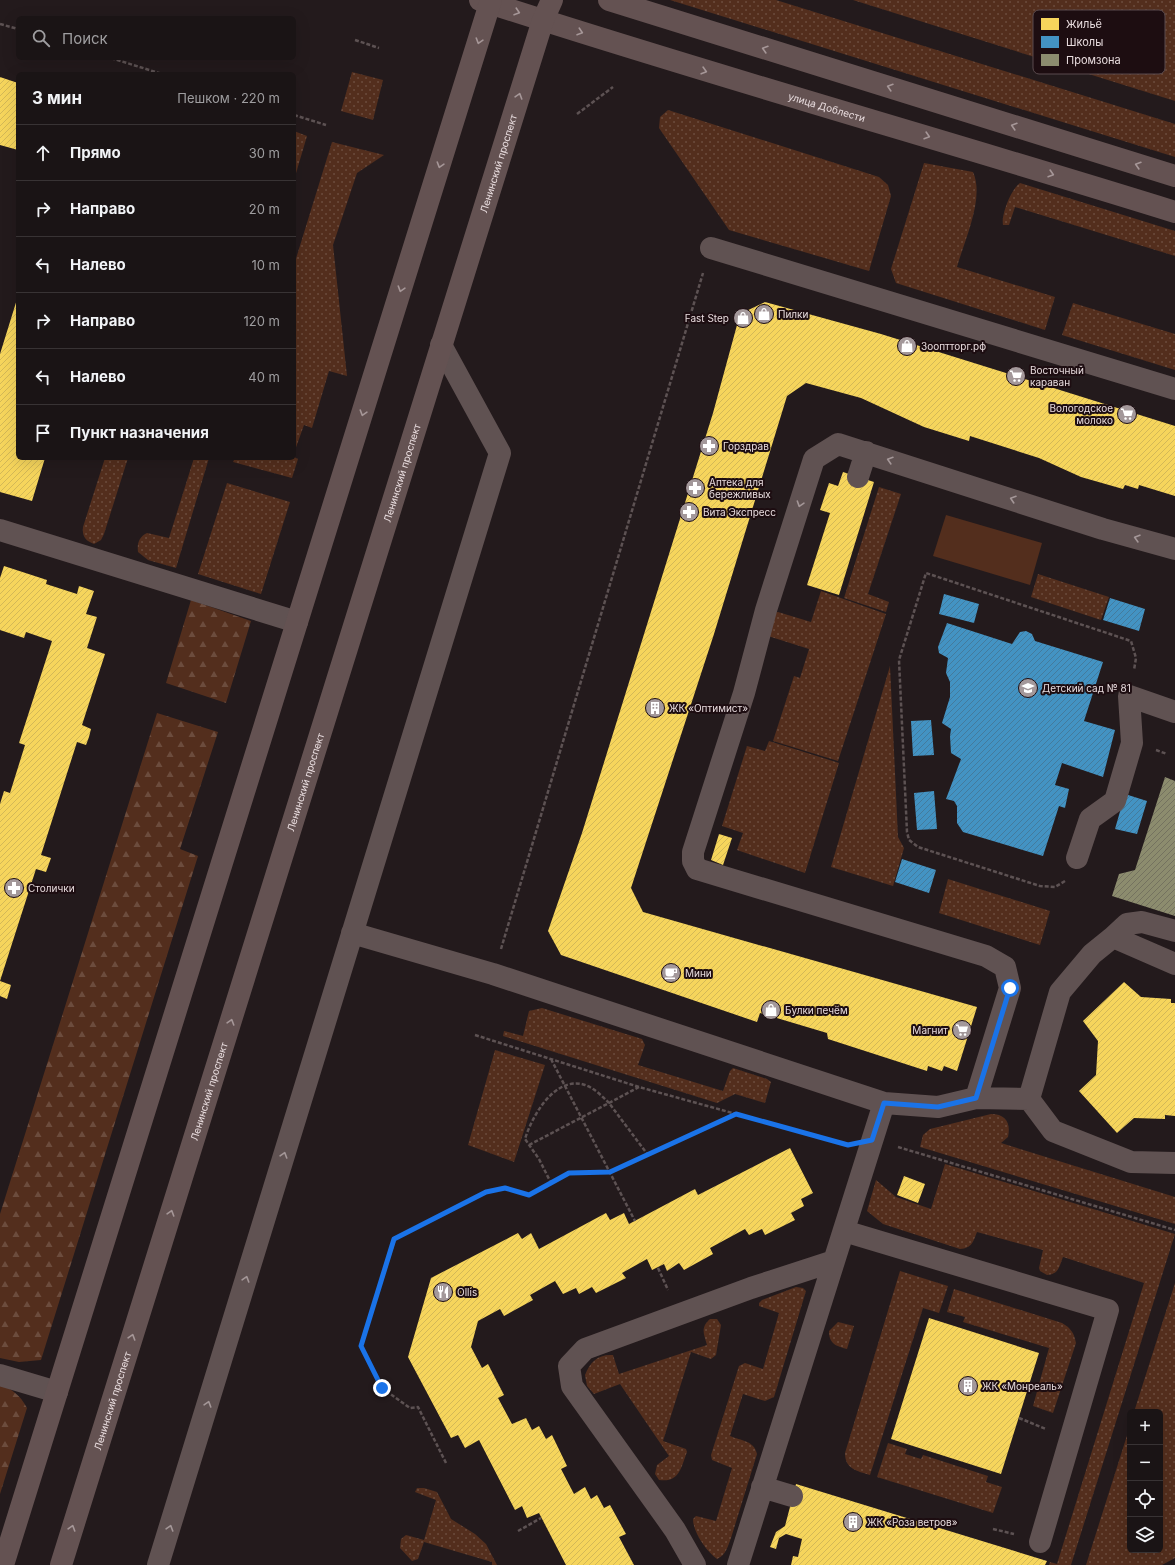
<!DOCTYPE html>
<html lang="ru">
<head>
<meta charset="utf-8">
<style>
	:root { --surface:#1a1415; --page:#272122; --text:#f1f3f6; --muted:#9f9ea0; --line:#383334 }
	body { margin:0; font-family:Inter,sans-serif; background:var(--page); color:var(--text) }
	.controls { position:absolute; right:12px; bottom:12px; display:grid; overflow:hidden; border-radius:6px; box-shadow:0 4px 16px #0002 }
	.controls button { width:36px; height:36px; display:grid; place-items:center; padding:0; border:0; border-bottom:1px solid var(--line); background:var(--surface); color:var(--text); font:20px sans-serif }
	.stop { position:absolute; width:12px; height:12px; margin:-9px; border:3px solid #1a73e8; border-radius:50%; background:#fff }
	.stop.end { background:#1a73e8; border-color:#fff; box-shadow:0 1px 4px #0008 }
	.list { margin:0; padding:0; list-style:none }
	h2 { display:flex; justify-content:space-between; align-items:center; height:52px; margin:0; padding:0 16px; font-size:17px }
	h2 small { font-size:13px; font-weight:400; color:var(--muted) }
	.list li { display:grid; grid-template-columns:26px 1fr auto; gap:12px; align-items:center; box-sizing:border-box; height:56px; padding:0 16px; border-top:1px solid var(--line) }
	.list b { display:block; font-size:15px; white-space:nowrap }
	.list em { font-size:13px; font-style:normal; color:var(--muted) }
	.icon { flex:none; width:22px; height:22px; fill:none; stroke:currentColor; stroke-width:2; stroke-linecap:round; stroke-linejoin:round }
	.map { position:relative; flex:none; width:1175px; height:1565px; overflow:hidden }
	.search { position:absolute; background:var(--surface); box-shadow:0 4px 16px #0002; left:16px; top:16px; width:280px; height:44px; display:flex; align-items:center; gap:10px; box-sizing:border-box; padding:0 14px; border-radius:6px; color:var(--muted); font-size:15px }
	.panel { position:absolute; background:var(--surface); box-shadow:0 4px 16px #0002; left:16px; top:72px; width:280px; height:388px; border-radius:6px }
	.map>svg:first-child { display:block }
</style>
</head>
<body>
<div class="map">
<svg width="1175" height="1565" viewBox="0 0 1175 1565">
	<defs>
		<pattern id="grass-dots" width="8" height="8" patternUnits="userSpaceOnUse"><rect width="8" height="8" fill="#532e1d"/><path d="M2 2h.1M6 6h.1" fill="none" stroke="#6c4c3d" stroke-width="1.8" stroke-linecap="round"/></pattern>
		<pattern id="forest-firs" width="22" height="20" patternUnits="userSpaceOnUse"><rect width="22" height="20" fill="#532e1d"/><path d="M5 1l3.5 6h-7zM16 11l3.5 6h-7z" fill="#6c4c3d"/></pattern>
		<pattern id="homes-hatch" width="6" height="6" patternUnits="userSpaceOnUse"><rect width="6" height="6" fill="#f6d55c"/><path d="M-1 1l2-2M0 6l6-6M5 7l2-2" fill="none" stroke="#d3b857"/></pattern>
		<pattern id="schools-hatch" width="6" height="6" patternUnits="userSpaceOnUse"><rect width="6" height="6" fill="#4393c3"/><path d="M-1 1l2-2M0 6l6-6M5 7l2-2" fill="none" stroke="#447b9d"/></pattern>
		<pattern id="industry-hatch" width="6" height="6" patternUnits="userSpaceOnUse"><rect width="6" height="6" fill="#8c8c6e"/><path d="M-1 1l2-2M0 6l6-6M5 7l2-2" fill="none" stroke="#74725f"/></pattern>
	</defs>
	<rect width="100%" height="100%" fill="#231a1c"/>
	<path fill="url(#grass-dots)" d="M670,0H776L1175,124V157Z
		M853,0H1175V101Z
		M352,72L383,80L373,120L341,111Z
		M668,110L879,177L888,185L891,196L869,271L729,230L659,128L660,117Z
		M294,131L307,136L294,180Z
		M332,142L384,155L357,173L333,245L347,376L329,371L312,428L304,425L294,453V265Z
		M924,163L973,172C985,198 964,241 957,267L1055,297L1045,330L896,283L891,269Z
		M1020,183L1175,231V256L1015,207L1009,225H1003C1001,215 1011,189 1020,183Z
		M1073,303L1175,334V370L1062,335Z
		M294,457L298,459L292,478L233,462L235,458Z
		M105,458H128L104,534L101,540L94,544C85,541 82,536 83,527Z
		M194,458H209L176,568L148,560L138,552C137,543 139,537 147,533L169,538Z
		M227,483L290,502L261,594L198,574Z
		M879,487L901,494L868,594L889,602L886,612L844,598Z
		M1038,574L1109,597L1101,620L1031,597Z
		M821,591L886,614L838,761L773,741L794,676L800,678L809,649L768,636L770,613L778,612L811,622Z
		M890,666L898,837L904,848L893,886L831,867Z
		M769,741L839,763L805,873L737,850L743,833L722,826L747,746L765,751Z
		M948,879L1050,911L1040,945L939,913Z
		M542,1008L642,1039L645,1045L638,1065L723,1091L730,1071L733,1068L767,1079L771,1082L765,1103L735,1094L717,1103L503,1036L504,1031L523,1036L529,1011Z
		M495,1050L545,1065L514,1162L468,1145Z
		M991,1114C1006,1114 1011,1123 1008,1137L1001,1143L1175,1197V1224L920,1147L923,1135L930,1129Z
		M945,1164L1175,1234L1071,1565H1049L1050,1562L1057,1564L1144,1283L1063,1257C1059,1267 1059,1274 1047,1275L1040,1271L1039,1268L1043,1250L977,1232C973,1242 972,1248 960,1249L883,1224L867,1211L876,1180L896,1197L931,1209Z
		M900,1271L948,1286L939,1313L923,1308L870,1475C857,1471 845,1469 845,1453Z
		M1175,1283V1558L1162,1565H1086L1130,1426V1550H1160V1412H1134Z
		M796,1287L803,1288L806,1291L774,1397L765,1401L743,1394L730,1436C741,1441 754,1440 757,1454L731,1538C728,1546 726,1555 717,1559C706,1551 693,1532 693,1519L696,1516L716,1521L732,1468L712,1460L711,1455L739,1366L745,1363L763,1369L779,1313L759,1306V1303L762,1300Z
		M954,1289L1062,1323C1071,1328 1074,1333 1076,1343L1053,1413L1033,1406L1049,1348L963,1322L965,1317L947,1312Z
		M710,1319H717L721,1325L716,1355L711,1359L691,1352L663,1441L686,1449L687,1452C681,1467 680,1483 659,1480L655,1474L657,1465L669,1456L620,1384L594,1394L587,1386L585,1375C590,1362 598,1354 613,1355L619,1374L707,1345C704,1334 700,1328 710,1319Z
		M838,1322L854,1326L847,1349C836,1346 829,1344 829,1331Z
		M888,1443L907,1449L905,1454L921,1459L923,1455L988,1476L986,1482L1002,1487L993,1513L877,1477Z
		M417,1488H424L437,1492L451,1519L475,1534L486,1544L497,1565H492V1562L424,1542L418,1559L412,1561L400,1548L401,1539L406,1535L424,1540L436,1500L415,1492Z"/>
	<path fill="url(#forest-firs)" d="M191,600L251,621L226,703L166,683Z
		M157,713L218,732L180,849L198,856L41,1360L19,1362L0,1358V1214Z
		M0,1384C13,1390 20,1395 27,1408L0,1494Z"/>
	<path fill="#532e1d" d="M946,515L1042,543L1030,585L933,556Z"/>
	<path fill="url(#homes-hatch)" d="M0,77L18,83V150L0,145Z
		M18,296V458H45L32,501L0,492V354Z
		M765,302L881,334L1175,426V496L1139,485L1138,489L1125,485L1123,489L1081,477L1039,458L970,436L969,441L924,427L861,398L806,383L787,396L714,634L631,888L643,912L977,1007L957,1071L944,1066L942,1071L928,1066L927,1071L828,1039L827,1033L760,1013L757,1022L561,955L548,931L582,833L713,413L740,314Z
		M843,472L874,482L839,595L807,585L830,513L820,510L829,483L838,486Z
		M4,566L47,580L46,584L77,594L79,586L94,591L86,614L97,617L87,648L105,654L82,725L91,729L89,737L86,745L77,742L41,855L51,858L46,872L36,869L0,981L11,985L7,999L0,996V804L4,791L10,793L25,745L19,743L52,641L26,632L24,638L0,630V578Z
		M719,834L732,838L723,865L711,860Z
		M1124,982L1141,997L1171,999V1003H1175V1116L1165,1115V1119L1134,1118L1117,1133L1079,1091L1096,1075L1098,1041L1083,1021Z
		M790,1148L813,1193L801,1199L804,1206L791,1213L795,1220L765,1235L762,1229L749,1235L745,1229L710,1248L713,1254L684,1270L679,1263L667,1271L664,1264L652,1270L647,1259L622,1273L626,1278L596,1293L592,1287L579,1294L576,1288L563,1294L555,1281L530,1295L533,1300L504,1316L500,1309L478,1321L471,1347L482,1368L488,1364L504,1395L498,1398L512,1424L526,1418L532,1430L539,1426L546,1439L552,1435L567,1466L561,1469L574,1494L585,1487L591,1499L597,1495L604,1508L610,1505L626,1534L619,1537L634,1565H566L539,1513L527,1518L522,1506L515,1510L479,1440L465,1448L458,1435L451,1438L408,1357L431,1278L518,1233L522,1239L531,1233L539,1249L606,1213L610,1220L624,1213L629,1224L695,1189L698,1195Z
		M904,1176L925,1184L918,1203L897,1195Z
		M929,1318L1039,1353L1001,1474L891,1439Z
		M796,1484L1047,1561L1045,1565H791L793,1556L798,1557L802,1539L786,1534L779,1538L776,1549L770,1547L776,1532L785,1526Z"/>
	<path fill="url(#schools-hatch)" d="M944,594L979,604L974,623L939,614Z
		M1110,598L1145,609L1139,631L1103,620Z
		M947,623L1012,644L1020,632L1026,631L1032,634L1035,641L1103,662L1084,721L1115,730L1103,777L1062,763L1055,785L1069,789L1065,808L1059,806L1043,856L963,832L957,823V806L954,801L946,799L961,759L951,753L950,736L951,729L942,723L950,697V682L946,673L948,658L939,653L938,647Z
		M931,720L934,755L913,756L911,721Z
		M934,791L937,829L917,830L914,793Z
		M1125,794L1147,801L1137,834L1115,829Z
		M902,859L936,870L929,893L895,882Z"/>
	<path fill="url(#industry-hatch)" d="M1165,777L1175,781V916L1112,896L1119,874L1135,870Z"/>
	<g fill="none" stroke-linecap="round" stroke-linejoin="round">
		<path stroke="#5d5253" stroke-width="2.5" stroke-dasharray="4 2" stroke-linecap="butt" d="M0,24L18,29
			M355,40L379,48
			M111,58L162,74
			M577,114L613,87
			M294,115L326,125
			M1156,750L1167,754
			M1065,881L1055,887L1040,886L918,847L909,840L907,832L899,660L926,573L1131,641L1136,658L1134,670
			M501,949L703,273
			M475,1035L639,1087L844,1144
			M551,1059L635,1221
			M639,1087L609,1103L648,1155
			M529,1145L609,1103C602,1096 594,1088 585,1085C555,1075 532,1116 525,1139L539,1159L551,1183
			M898,1147L1175,1230
			M658,1268L668,1290
			M1019,1418L1046,1429
			M446,1463L418,1407L410,1408L382,1388L361,1346L395,1239L486,1192L505,1188L529,1195L569,1173L609,1172L735,1115
			M993,1529L1014,1534
			M518,1531L541,1518"/>
		<path stroke="#605252" stroke-width="22" d="M711,248L1175,389
			M858,477L866,452
			M0,530L297,622
			M1077,858L1090,819L1115,801L1132,743L1129,696L1175,712
			M352,933L493,974L884,1103L938,1107L976,1098L1029,1099L1053,1131L1131,1162L1175,1163
			M1113,937L1127,924L1142,922L1175,931
			M976,1098L1010,988L1005,967L986,956L697,869L693,861V852L744,693L766,610L814,459L838,444L1103,529L1175,549
			M1029,1099L1060,992L1092,954L1113,937L1175,964
			M844,1231L1108,1310L1040,1542
			M0,1375L57,1392
			M762,1487L792,1496
			M158,1565L500,453L441,345
			M695,1565L675,1530L572,1386L569,1366L585,1349L751,1288L834,1261
			M738,1565L884,1103"/>
		<g stroke="#645252" stroke-width="22">
			<path id="s1" d="M480,0C710,75 944,140 1175,212"/>
			<path d="M609,0L1175,176"/>
			<path d="M3,1565L491,0"/>
			<path id="s2" d="M61,1565L543,20L552,0"/>
		</g>
	</g>
	<defs><path id="oneway-chevron" d="M-2-3.5L2.5 0L-2 3.5" fill="none" stroke-width="1.6" stroke-linecap="round" stroke-linejoin="round"/></defs>
	<g stroke="#a69798">
		<use href="#oneway-chevron" transform="translate(517 12) rotate(18)"/>
		<use href="#oneway-chevron" transform="translate(580 32) rotate(18)"/>
		<use href="#oneway-chevron" transform="translate(479 41) rotate(107)"/>
		<use href="#oneway-chevron" transform="translate(765 49) rotate(-163)"/>
		<use href="#oneway-chevron" transform="translate(704 71) rotate(16)"/>
		<use href="#oneway-chevron" transform="translate(890 87) rotate(-163)"/>
		<use href="#oneway-chevron" transform="translate(519 96) rotate(-73)"/>
		<use href="#oneway-chevron" transform="translate(1014 126) rotate(-163)"/>
		<use href="#oneway-chevron" transform="translate(927 136) rotate(17)"/>
		<use href="#oneway-chevron" transform="translate(440 165) rotate(107)"/>
		<use href="#oneway-chevron" transform="translate(1138 165) rotate(-163)"/>
		<use href="#oneway-chevron" transform="translate(1051 174) rotate(17)"/>
		<use href="#oneway-chevron" transform="translate(401 289) rotate(107)"/>
		<use href="#oneway-chevron" transform="translate(363 413) rotate(107)"/>
		<use href="#oneway-chevron" transform="translate(231 1022) rotate(-73)"/>
		<use href="#oneway-chevron" transform="translate(171 1213) rotate(-73)"/>
		<use href="#oneway-chevron" transform="translate(132 1337) rotate(-73)"/>
		<use href="#oneway-chevron" transform="translate(72 1528) rotate(-73)"/>
	</g>
	<g stroke="#a49798">
		<use href="#oneway-chevron" transform="translate(890 460) rotate(-163)"/>
		<use href="#oneway-chevron" transform="translate(1013 499) rotate(-162)"/>
		<use href="#oneway-chevron" transform="translate(800 504) rotate(108)"/>
		<use href="#oneway-chevron" transform="translate(1137 538) rotate(-164)"/>
		<use href="#oneway-chevron" transform="translate(284 1155) rotate(-73)"/>
		<use href="#oneway-chevron" transform="translate(246 1279) rotate(-73)"/>
		<use href="#oneway-chevron" transform="translate(208 1404) rotate(-73)"/>
		<use href="#oneway-chevron" transform="translate(170 1528) rotate(-73)"/>
	</g>
	<g fill="none" stroke-linecap="round" stroke-linejoin="round">
		<path stroke="#1a73e8" stroke-width="5" d="M382,1388L361,1346L394,1239L486,1192L505,1188L529,1195L569,1173L610,1172L736,1114L848,1145L872,1140L884,1103L938,1107L976,1098L1010,988"/>
	</g>
	<defs>
		<symbol id="shop-disc" viewBox="-11 -11 22 22"><circle r="9.5" fill="#a3989a" stroke="#1d0d11"/><path d="M-5-2.5h2.3a2.7 3.5 0 0 1 5.4 0H5L5.5 6h-11ZM-1.5-2.5h3a1.5 2.3 0 0 0-3 0Z" fill="#fff"/></symbol>
		<symbol id="supermarket-disc" viewBox="-11 -11 22 22"><circle r="9.5" fill="#a3989a" stroke="#1d0d11"/><path d="M-6-5.5h2.5l.6 2H6L4.5 2H-2.5L-4.4-4H-6ZM-1.5 3.2a1.3 1.3 0 1 0 .1 0ZM3 3.2a1.3 1.3 0 1 0 .1 0Z" fill="#fff"/></symbol>
		<symbol id="pharmacy-disc" viewBox="-11 -11 22 22"><circle r="9.5" fill="#a3989a" stroke="#1d0d11"/><path d="M-2-6h4v4h4v4h-4v4h-4v-4h-4v-4h4Z" fill="#fff"/></symbol>
		<symbol id="school-disc" viewBox="-11 -11 22 22"><circle r="9.5" fill="#a3989a" stroke="#1d0d11"/><path d="M0-5L7-2L0 1L-7-2ZM-4 1L0 2.5L4 1V4Q0 6-4 4Z" fill="#fff"/></symbol>
		<symbol id="building-disc" viewBox="-11 -11 22 22"><circle r="9.5" fill="#a3989a" stroke="#1d0d11"/><path d="M-4-6H4V6H1V3H-1V6H-4ZM-2.5-4.3h1.7v1.8h-1.7ZM.8-4.3h1.7v1.8H.8ZM-2.5-1h1.7V.8h-1.7ZM.8-1h1.7V.8H.8Z" fill="#fff"/></symbol>
		<symbol id="cafe-disc" viewBox="-11 -11 22 22"><circle r="9.5" fill="#a3989a" stroke="#1d0d11"/><path d="M-5.5-4.5H6V0H3Q3 3.5 0 3.5H-2.5Q-5.5 3.5-5.5 0ZM3-3.2v2h1.7v-2ZM-6 4.5H4V6H-6Z" fill="#fff"/></symbol>
		<symbol id="restaurant-disc" viewBox="-11 -11 22 22"><circle r="9.5" fill="#a3989a" stroke="#1d0d11"/><path d="M-5-6h1v4h1v-4h1v4h1v-4h1v5L-1.5 .5V6h-2V.5L-5-1ZM5-6V6H3V1.5H1.5Q1.5-4 5-6Z" fill="#fff"/></symbol>
	</defs>
	<g fill-rule="evenodd">
		<use href="#shop-disc" x="753" y="303" width="22" height="22"/>
		<use href="#shop-disc" x="732" y="307" width="22" height="22"/>
		<use href="#shop-disc" x="896" y="335" width="22" height="22"/>
		<use href="#supermarket-disc" x="1005" y="365" width="22" height="22"/>
		<use href="#supermarket-disc" x="1116" y="403" width="22" height="22"/>
		<use href="#pharmacy-disc" x="698" y="435" width="22" height="22"/>
		<use href="#pharmacy-disc" x="684" y="477" width="22" height="22"/>
		<use href="#pharmacy-disc" x="678" y="501" width="22" height="22"/>
		<use href="#school-disc" x="1017" y="677" width="22" height="22"/>
		<use href="#building-disc" x="644" y="697" width="22" height="22"/>
		<use href="#pharmacy-disc" x="3" y="877" width="22" height="22"/>
		<use href="#cafe-disc" x="660" y="962" width="22" height="22"/>
		<use href="#shop-disc" x="760" y="999" width="22" height="22"/>
		<use href="#supermarket-disc" x="951" y="1019" width="22" height="22"/>
		<use href="#restaurant-disc" x="432" y="1281" width="22" height="22"/>
		<use href="#building-disc" x="957" y="1375" width="22" height="22"/>
		<use href="#building-disc" x="842" y="1511" width="22" height="22"/>
	</g>
	<g text-anchor="middle" dominant-baseline="central" stroke-width="4" stroke-linejoin="round" paint-order="stroke">
		<g font-size="10" fill="#e8dcde" stroke="#1d0d11">
			<text stroke="none"><textPath href="#s1" startOffset="363">улица Доблести</textPath></text>
			<text stroke="none"><textPath href="#s2" startOffset="1468">Ленинский проспект</textPath></text>
			<text stroke="none"><textPath href="#s2" startOffset="1144">Ленинский проспект</textPath></text>
			<text stroke="none"><textPath href="#s2" startOffset="820">Ленинский проспект</textPath></text>
			<text stroke="none"><textPath href="#s2" startOffset="496">Ленинский проспект</textPath></text>
			<text stroke="none"><textPath href="#s2" startOffset="172">Ленинский проспект</textPath></text>
		</g>
		<g font-size="10" fill="#e8dcde" stroke="#1d0d11" text-anchor="start">
			<text x="778" y="314">Пилки</text>
			<text x="729" y="318" text-anchor="end">Fast Step</text>
			<text x="921" y="346">Зооптторг.рф</text>
			<text x="1030" y="370">Восточный<tspan x="1030" dy="12">караван</tspan></text>
			<text x="1113" y="408" text-anchor="end">Вологодское<tspan x="1113" dy="12">молоко</tspan></text>
			<text x="723" y="446">Горздрав</text>
			<text x="709" y="482">Аптека для<tspan x="709" dy="12">бережливых</tspan></text>
			<text x="703" y="512">Вита Экспресс</text>
			<text x="1042" y="688">Детский сад № 81</text>
			<text x="669" y="708">ЖК «Оптимист»</text>
			<text x="28" y="888">Столички</text>
			<text x="685" y="973">Мини</text>
			<text x="785" y="1010">Булки печём</text>
			<text x="948" y="1030" text-anchor="end">Магнит</text>
			<text x="457" y="1292">Ollis</text>
			<text x="982" y="1386">ЖК «Монреаль»</text>
			<text x="867" y="1522">ЖК «Роза ветров»</text>
		</g>
	</g>
	<rect x="1033" y="10" width="132" height="64" rx="6" fill="#1d0d11" stroke="#5a4b4e" stroke-width="1"/>
	<rect x="1041" y="18" width="18" height="12" fill="#f6d55c"/>
	<rect x="1041" y="36" width="18" height="12" fill="#4393c3"/>
	<rect x="1041" y="54" width="18" height="12" fill="#8c8c6e"/>
	<g font-size="11" fill="#e8dcde">
		<text x="1066" y="28">Жильё</text>
		<text x="1066" y="46">Школы</text>
		<text x="1066" y="64">Промзона</text>
	</g>
</svg>
<div class="controls">
<button>+</button>
<button>−</button>
<button><svg class="icon" aria-label="locate" viewBox="0 0 24 24"><circle cx="12" cy="12" r="6"/><path d="M12 2v4M12 18v4M2 12h4M18 12h4"/></svg></button>
<button><svg class="icon" aria-label="layers" viewBox="0 0 24 24"><path d="M12 4l9 5-9 5-9-5zM3 14l9 5 9-5"/></svg></button>
</div>
<div class="stop" style="left:1010px;top:988px"></div>
<div class="stop end" style="left:382px;top:1388px"></div>
<div class="search"><svg class="icon" aria-label="search" viewBox="0 0 24 24"><circle cx="10" cy="10" r="6"/><path d="M15 15l6 6"/></svg>Поиск</div>
<section class="panel">
<h2>3 мин<small>Пешком · 220 m</small></h2>
<ul class="list">
<li><svg class="icon" aria-label="ahead" viewBox="0 0 24 24"><path d="M12 20V5M6 11l6-6 6 6"/></svg><div><b>Прямо</b></div><em>30 m</em></li>
<li><svg class="icon" aria-label="right" viewBox="0 0 24 24"><path d="M7 20v-9h11M14 6l5 5-5 5"/></svg><div><b>Направо</b></div><em>20 m</em></li>
<li><svg class="icon" aria-label="left" viewBox="0 0 24 24"><path d="M17 20v-9H6M10 6l-5 5 5 5"/></svg><div><b>Налево</b></div><em>10 m</em></li>
<li><svg class="icon" aria-label="right" viewBox="0 0 24 24"><path d="M7 20v-9h11M14 6l5 5-5 5"/></svg><div><b>Направо</b></div><em>120 m</em></li>
<li><svg class="icon" aria-label="left" viewBox="0 0 24 24"><path d="M17 20v-9H6M10 6l-5 5 5 5"/></svg><div><b>Налево</b></div><em>40 m</em></li>
<li><svg class="icon" aria-label="arrive" viewBox="0 0 24 24"><path d="M6 21V4h12l-3 4 3 4H6"/></svg><div><b>Пункт назначения</b></div></li>
</ul>
</section>
</div>
</body>
</html>
